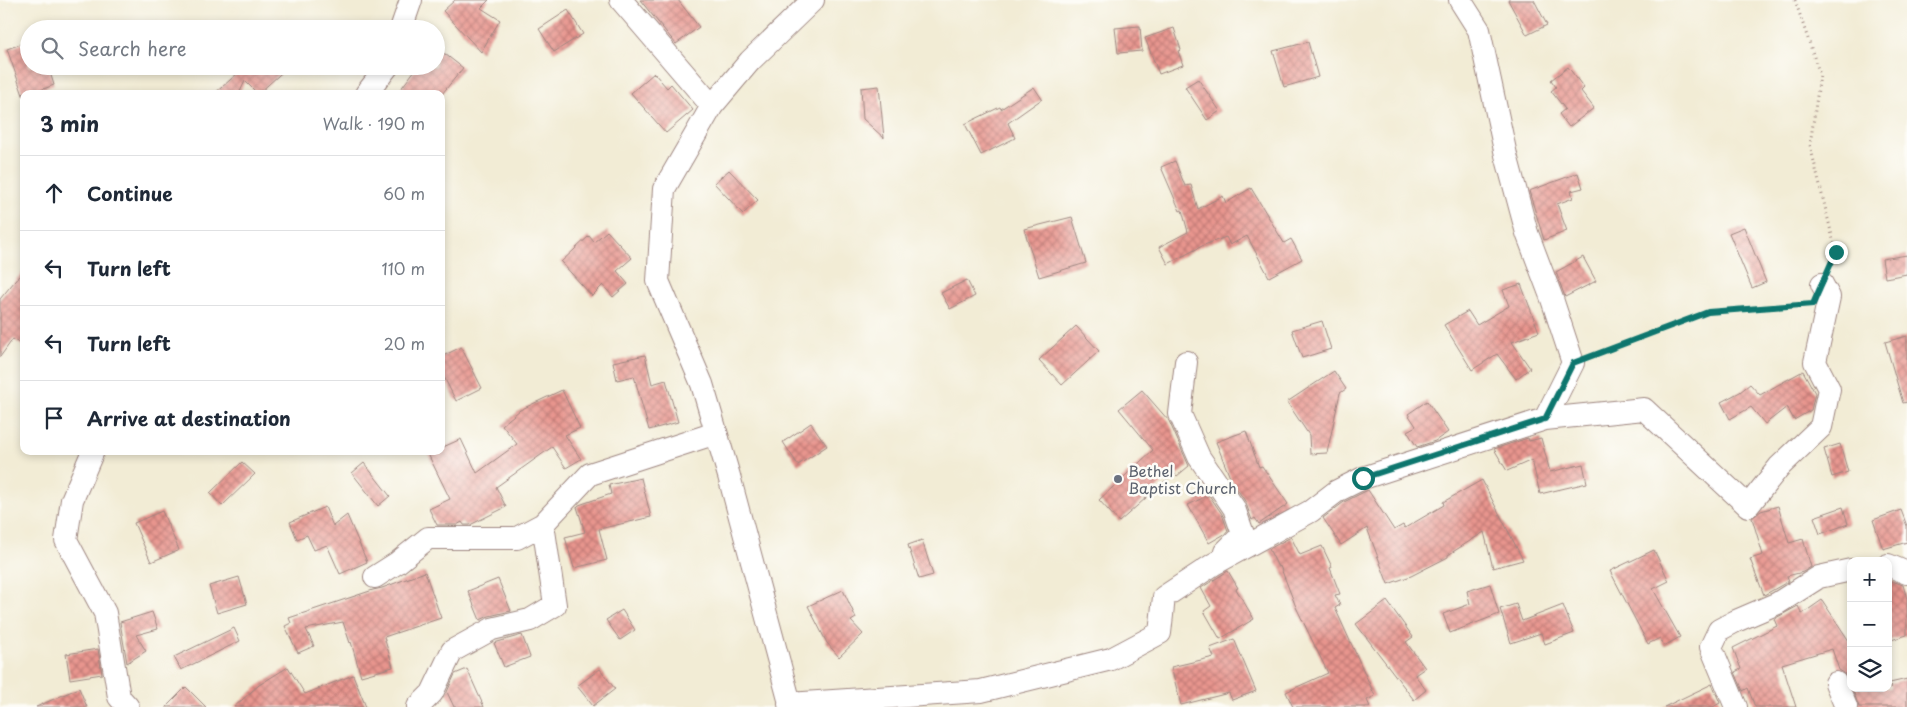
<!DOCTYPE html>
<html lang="en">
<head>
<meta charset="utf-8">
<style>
	:root { --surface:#fff; --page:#f6f6f7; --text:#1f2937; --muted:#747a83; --line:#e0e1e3 }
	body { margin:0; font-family:"Playpen Sans",sans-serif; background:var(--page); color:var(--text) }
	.controls { position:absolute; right:15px; bottom:15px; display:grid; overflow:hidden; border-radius:10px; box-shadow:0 2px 8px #0003 }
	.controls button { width:45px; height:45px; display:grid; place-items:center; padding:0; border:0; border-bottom:1px solid var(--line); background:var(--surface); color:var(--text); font:25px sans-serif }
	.stop { position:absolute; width:15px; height:15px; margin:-11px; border:4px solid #0f766e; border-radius:50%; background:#fff }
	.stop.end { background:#0f766e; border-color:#fff; box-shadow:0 1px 5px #0008 }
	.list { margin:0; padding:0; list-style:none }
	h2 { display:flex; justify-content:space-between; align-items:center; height:65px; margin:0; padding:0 20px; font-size:21px }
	h2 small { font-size:16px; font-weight:400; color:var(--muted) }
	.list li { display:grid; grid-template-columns:32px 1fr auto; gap:15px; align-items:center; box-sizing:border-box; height:75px; padding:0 20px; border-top:1px solid var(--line) }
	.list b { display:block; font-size:19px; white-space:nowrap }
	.list em { font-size:16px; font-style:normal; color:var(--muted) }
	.icon { flex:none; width:28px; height:28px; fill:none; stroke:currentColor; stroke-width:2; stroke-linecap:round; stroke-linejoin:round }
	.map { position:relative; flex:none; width:1907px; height:707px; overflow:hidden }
	.search { position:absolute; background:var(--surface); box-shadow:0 2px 8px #0003; left:20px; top:20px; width:425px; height:55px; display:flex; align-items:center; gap:12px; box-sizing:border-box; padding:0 18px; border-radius:28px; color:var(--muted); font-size:19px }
	.panel { position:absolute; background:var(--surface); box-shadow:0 2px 8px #0003; left:20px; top:90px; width:425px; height:365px; border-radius:10px }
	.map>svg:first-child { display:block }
</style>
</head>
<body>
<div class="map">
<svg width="1907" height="707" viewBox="0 0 1907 707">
	<defs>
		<pattern id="building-cross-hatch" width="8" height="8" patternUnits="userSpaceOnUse" patternTransform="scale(1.25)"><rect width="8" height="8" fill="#e8958e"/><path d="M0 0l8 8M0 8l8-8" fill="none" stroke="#be7974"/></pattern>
	</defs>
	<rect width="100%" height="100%" fill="#fdfcf7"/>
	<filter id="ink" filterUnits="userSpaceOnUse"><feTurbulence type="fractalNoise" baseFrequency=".02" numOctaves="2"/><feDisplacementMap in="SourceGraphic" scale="10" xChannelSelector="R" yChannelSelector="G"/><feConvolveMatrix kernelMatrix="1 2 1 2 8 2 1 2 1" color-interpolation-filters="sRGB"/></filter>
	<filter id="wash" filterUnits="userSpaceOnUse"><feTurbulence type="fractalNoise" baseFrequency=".0096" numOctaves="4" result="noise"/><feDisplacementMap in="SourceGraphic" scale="20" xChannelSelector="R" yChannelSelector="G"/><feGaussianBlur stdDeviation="1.12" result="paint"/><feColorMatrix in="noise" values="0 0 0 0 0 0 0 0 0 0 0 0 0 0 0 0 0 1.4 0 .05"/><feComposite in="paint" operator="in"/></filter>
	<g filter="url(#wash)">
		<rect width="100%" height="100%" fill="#f2ecd5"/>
		<g id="blocks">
			<path fill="url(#building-cross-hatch)" d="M455,0H489L481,8L500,20L481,52L443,11Z
				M640,0H678L699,27L676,44Z
				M1508,0H1534L1547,25L1527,35Z
				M568,10L583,34L554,52L539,29Z
				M1140,26L1142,51L1118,53L1115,28Z
				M1174,28L1181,50L1178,51L1183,65L1159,74L1145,38Z
				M29,41V66H48L54,85L30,94H24V98L7,49Z
				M1308,42L1318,77L1284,87L1273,51Z
				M436,47L463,68L442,94H397L418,66H436Z
				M232,66H289L258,94L245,81L239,94H214L238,73Z
				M1568,67L1584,88L1581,91L1594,108L1569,127L1559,114L1565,109L1551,91L1556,87L1551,80Z
				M654,73L667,88L671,84L693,110L666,133L631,93Z
				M1198,79L1220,111L1207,120L1185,87Z
				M879,86L884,138L863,119L861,88Z
				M1034,87L1042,99L1008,123L1015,138L981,155L965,124L1000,107L1001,109Z
				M1175,161L1185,186L1191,185L1198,209L1223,196L1226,203L1251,188L1284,243L1291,239L1302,259L1269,277L1247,236L1230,245L1226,237L1204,245L1168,264L1159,247L1188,232L1182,210L1180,211L1161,167Z
				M729,170L758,200L743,214L714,183Z
				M1578,173L1583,188L1571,191L1573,198L1557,204L1567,231L1544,240L1529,191Z
				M1072,217L1086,263L1039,277L1024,229Z
				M1744,227L1766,282L1752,288L1729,233Z
				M607,231L632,258L617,271L628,284L613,297L603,285L592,296L561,262L589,236L594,242Z
				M1907,255V274L1885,278L1882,259Z
				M1583,257L1596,281L1565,297L1556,272Z
				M24,270V347L13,339L0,357V299Z
				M967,280L975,296L950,309L941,293Z
				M1521,284L1539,332L1512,342L1530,368L1516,379L1497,354L1472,370L1444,325L1468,311L1477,325L1509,306L1503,290Z
				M1322,321L1331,349L1302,358L1292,330Z
				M1076,326L1099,351L1062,385L1039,360Z
				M1907,336V402L1903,403L1885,342Z
				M461,347L482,388L456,401L441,371V357Z
				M645,355L652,384L666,380L678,422L649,430L634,376L617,380L613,362Z
				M1334,371L1346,389L1340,393L1327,453L1310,454L1309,435L1287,402Z
				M1803,371L1815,393L1811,410L1794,420L1787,407L1765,424L1751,407L1730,419L1721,402L1740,392L1750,384L1760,395Z
				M562,390L580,428L565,435L581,459L566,468L552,447L496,487L506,507L470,525H464L462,522L457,525H437L429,509L450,499L428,454L435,451H441V448L461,439L477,473L517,444L502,425L520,410Z
				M1142,390L1169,421L1189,466L1177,476L1174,473L1119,522L1099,500L1153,450L1119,409Z
				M1427,401L1448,432L1435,441L1417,447L1407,431L1416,426L1408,414Z
				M811,423L827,446L798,465L783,442Z
				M1246,431L1259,467L1262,466L1288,504L1259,524L1255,518L1252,520L1245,501L1231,480L1216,442Z
				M1528,438L1529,441L1541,438L1550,472L1583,464L1587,483L1540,494L1532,460L1507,471L1494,449Z
				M1840,444L1848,472L1832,477L1824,449Z
				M242,462L255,474L222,506L210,493Z
				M364,463L390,496L378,506L352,473Z
				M641,478L651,517L599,529L607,560L574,568L565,537L585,532L577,507L579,505L611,494L609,485Z
				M1482,480L1523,560L1493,568L1484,532L1448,555V557L1411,576L1388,584L1367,528L1341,545L1323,518L1344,502L1368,490L1394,530L1403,525L1405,528L1444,505L1443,502Z
				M1209,495L1222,514L1228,531L1223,535L1209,543L1188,505Z
				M1778,506L1789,543L1803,539L1811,567L1803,572L1787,576L1789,581L1764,595L1750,559L1763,555L1752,518L1761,511Z
				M325,507L333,526L347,515L367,562L340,574L327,545L314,550L307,535L297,539L290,522Z
				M1843,507L1848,524L1820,534L1814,517Z
				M1901,510L1907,526V542L1883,549L1873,520Z
				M162,511L179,550L151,562L134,523Z
				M1291,537L1300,555L1322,546L1332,567L1330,568L1340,594L1335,595L1340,605L1335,608L1375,696L1367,700L1370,707H1293L1286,692L1328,673L1296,607L1280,566L1278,567L1269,549Z
				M922,540L933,575L919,579L908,545Z
				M1654,550L1669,581L1653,589L1680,637L1664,646L1660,638L1648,644L1610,571Z
				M1228,571L1238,588L1236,589L1254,619L1220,639L1204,611L1211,606L1201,588Z
				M425,572L441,618L384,637L393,667L361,676L351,642L350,643L343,622L306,629L314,646L298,653L285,626L291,623L289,618L373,590L382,588Z
				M239,577L247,604L217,613L209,586Z
				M498,579L511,611L489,616L480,620L468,591Z
				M1892,581L1903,585L1907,599V635L1888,641V582Z
				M1490,584L1499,614L1450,633L1443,614L1470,604L1467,591Z
				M843,590L856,618L851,621L863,634L839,657L827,643L808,606Z
				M1822,600L1851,644V684L1844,673L1839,670L1832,649L1782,664L1796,707H1755L1748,688L1743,691L1735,672L1741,669L1733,648L1777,626L1774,619L1798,606L1802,614Z
				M1387,601L1413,637L1406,642L1425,668L1415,675L1426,690L1414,700L1356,624Z
				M1516,604L1522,621L1563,605L1574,633L1545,644L1541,633L1511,643L1500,609Z
				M622,610L635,630L620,640L606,620Z
				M152,612L158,629L136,635L146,651L127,663L120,622Z
				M234,628L240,641L181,670L174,657Z
				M522,635L530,657L504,667L494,643Z
				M1234,639L1256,691L1232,700L1229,693L1181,705L1171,667L1214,657L1210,648Z
				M98,649L102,674L70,679L66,654Z
				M288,667L305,694L353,675L366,707H234L259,685Z
				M467,669L484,707H454L447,692L455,674Z
				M600,669L615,689L593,706L577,686Z
				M1907,679V707H1859L1852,688H1891L1890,683Z
				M1712,684L1720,703L1713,707H1664Z
				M186,687L206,707H166Z
				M79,688L87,707H36Z"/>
		</g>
	</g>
	<g filter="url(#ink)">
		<use href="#blocks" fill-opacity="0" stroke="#9e8680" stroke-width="1"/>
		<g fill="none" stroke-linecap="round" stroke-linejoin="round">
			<defs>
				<path id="minor" d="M621,0L712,106
					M401,29L411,0
					M366,94L388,66
					M1186,362L1180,414L1199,457L1234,508L1243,534L1225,552
					M1545,419L1644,409L1748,506L1779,467L1821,427L1829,389L1815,362L1829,297L1822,284
					M93,451L72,500L66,540L105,613L119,697L128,707
					M1888,565L1907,573
					M375,577L397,563L428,538H517L543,524
					M1836,683L1846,707
					M789,704L981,691L1111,659L1160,633L1164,597L1214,564L1311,511L1337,491L1363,478L1545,419L1573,363L1552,299L1527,233L1506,155L1479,30L1460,0
					M418,707L432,693L452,651L492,629L530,620L555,605L543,524L590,474L716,433
					M791,707L729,476L702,384L658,281L664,189L712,106L750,61L813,0
					M1736,707L1711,647L1719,630L1736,621L1778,603L1819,577L1851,570"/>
			</defs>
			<use href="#minor" stroke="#9e8680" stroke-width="24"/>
			<path stroke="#9e8680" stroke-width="3" stroke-dasharray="1 4" stroke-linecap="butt" d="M1795,0L1820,75L1810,145L1836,252L1830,267
				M1592,356L1707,312L1808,305"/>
			<use href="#minor" stroke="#fff" stroke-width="22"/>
		</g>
	</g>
	<g fill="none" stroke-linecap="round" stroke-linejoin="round" filter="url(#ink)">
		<path stroke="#0f766e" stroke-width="6" d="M1363,478L1545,419L1573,363L1708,312L1813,304L1836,252"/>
	</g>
	<circle fill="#6b7280" stroke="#fdfcf7" stroke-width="2" cx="1118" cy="479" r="5"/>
	<g text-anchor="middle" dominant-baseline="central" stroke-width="5" stroke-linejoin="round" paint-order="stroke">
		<g font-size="15" fill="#5b616d" stroke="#fdfcf7" text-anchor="start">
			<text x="1128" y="470">Bethel<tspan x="1128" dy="17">Baptist Church</tspan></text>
		</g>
	</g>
</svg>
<div class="controls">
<button>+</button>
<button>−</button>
<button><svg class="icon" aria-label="layers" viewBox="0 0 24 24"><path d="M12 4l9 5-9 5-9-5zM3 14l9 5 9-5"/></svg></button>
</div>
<div class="stop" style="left:1363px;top:478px"></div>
<div class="stop end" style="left:1836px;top:252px"></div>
<div class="search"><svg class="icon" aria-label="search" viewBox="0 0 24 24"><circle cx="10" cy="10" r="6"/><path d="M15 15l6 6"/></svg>Search here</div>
<section class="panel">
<h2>3 min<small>Walk · 190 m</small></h2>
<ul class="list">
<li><svg class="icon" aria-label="ahead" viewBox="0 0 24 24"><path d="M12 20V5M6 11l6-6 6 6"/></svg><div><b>Continue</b></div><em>60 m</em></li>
<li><svg class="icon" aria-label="left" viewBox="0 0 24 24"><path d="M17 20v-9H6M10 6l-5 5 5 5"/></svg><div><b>Turn left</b></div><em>110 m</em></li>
<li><svg class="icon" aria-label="left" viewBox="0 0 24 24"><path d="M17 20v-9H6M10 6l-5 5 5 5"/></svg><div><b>Turn left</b></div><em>20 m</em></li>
<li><svg class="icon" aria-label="arrive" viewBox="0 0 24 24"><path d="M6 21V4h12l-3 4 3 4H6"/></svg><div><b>Arrive at destination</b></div></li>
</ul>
</section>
</div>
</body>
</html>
